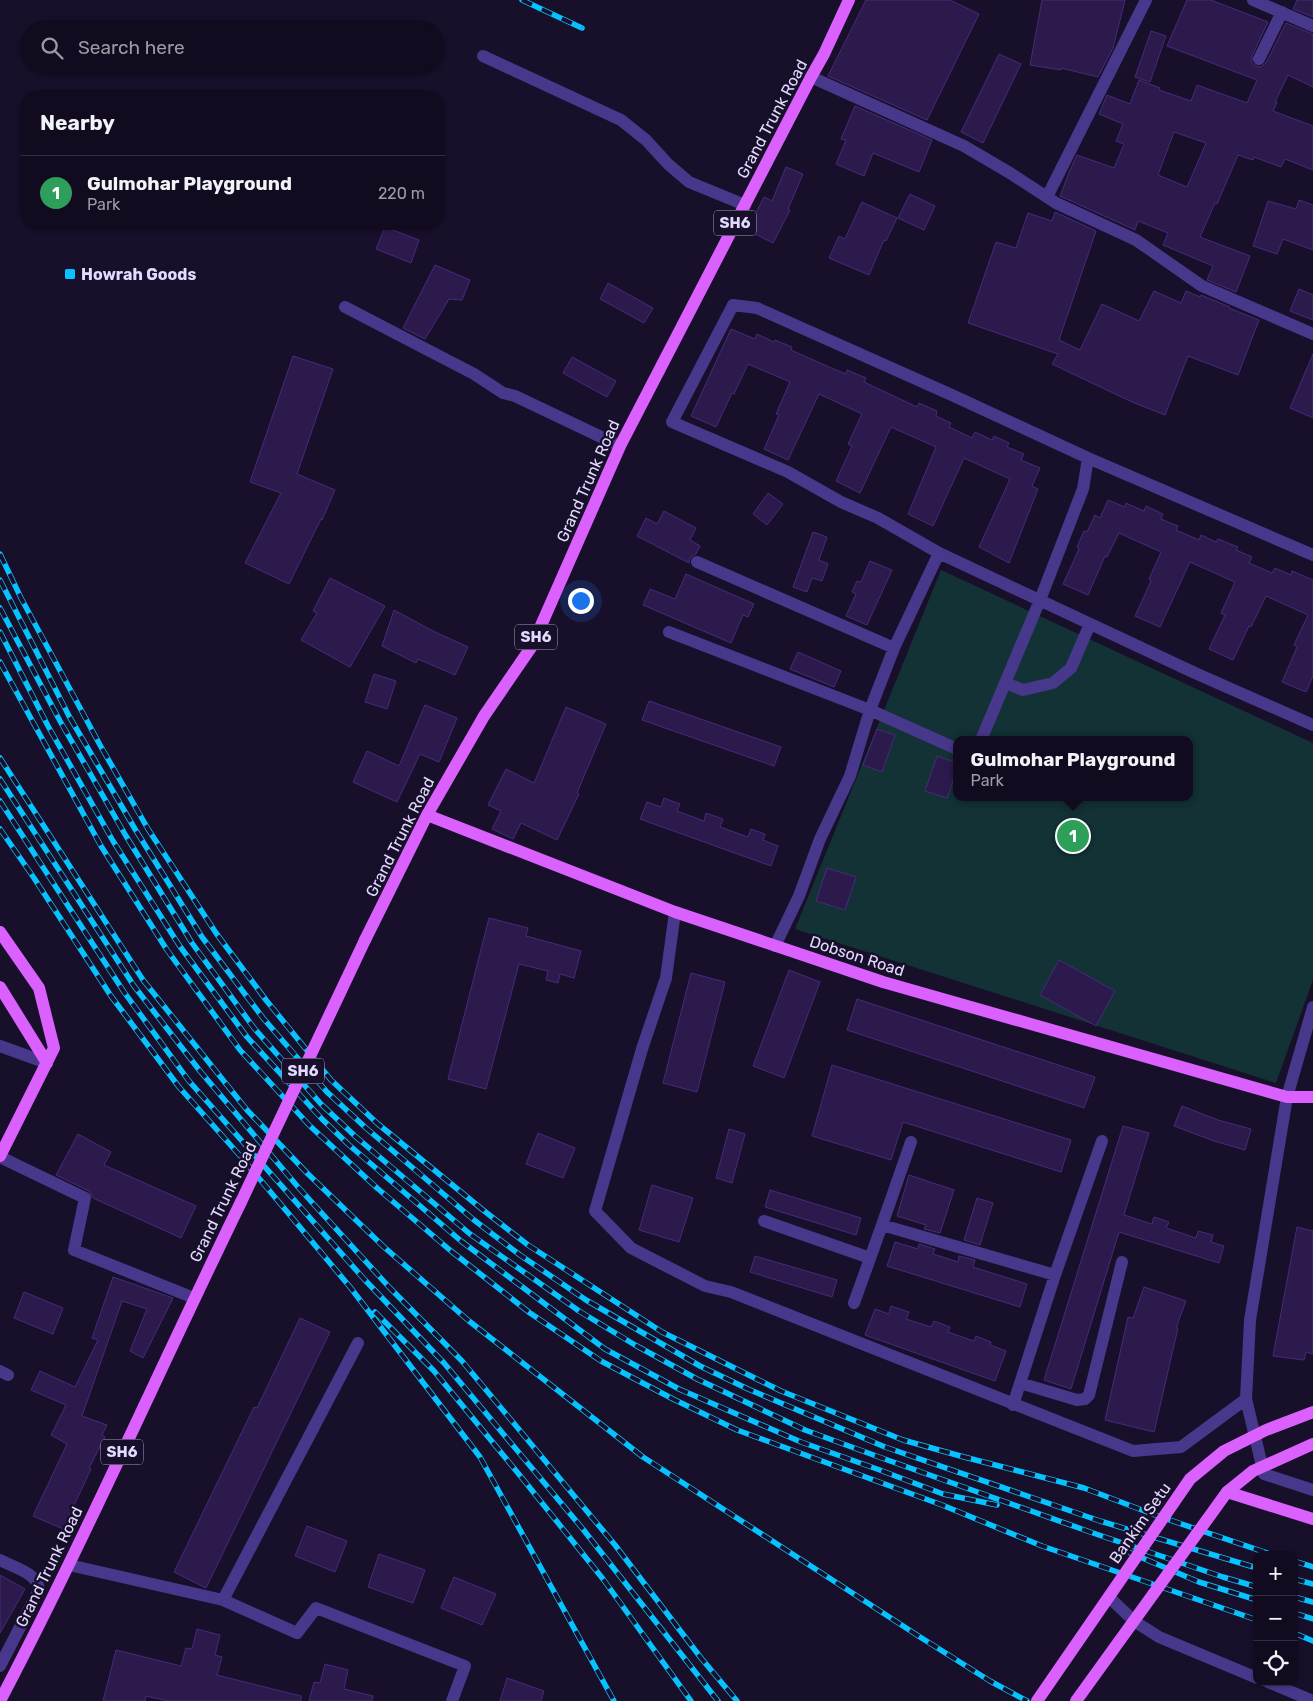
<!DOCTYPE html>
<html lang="en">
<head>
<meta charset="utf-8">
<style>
	:root { --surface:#120b20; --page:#1f192d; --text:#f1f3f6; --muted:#9c9ba5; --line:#312b3e; --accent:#0f766e }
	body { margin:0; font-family:Rubik,sans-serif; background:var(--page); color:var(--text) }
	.controls { position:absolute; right:15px; bottom:15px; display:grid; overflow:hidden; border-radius:10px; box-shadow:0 1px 4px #0004 }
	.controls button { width:45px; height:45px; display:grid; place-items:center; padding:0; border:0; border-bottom:1px solid var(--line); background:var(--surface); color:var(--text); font:25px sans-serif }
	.you { position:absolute; left:580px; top:600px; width:18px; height:18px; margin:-12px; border:4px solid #fff; border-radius:50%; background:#1a73e8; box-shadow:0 0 0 8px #1a73e833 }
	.badge { display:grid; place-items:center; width:32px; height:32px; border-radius:50%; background:var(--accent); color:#fff; font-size:16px; font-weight:700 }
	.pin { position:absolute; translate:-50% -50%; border:2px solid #fff; box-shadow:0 1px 5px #0006 }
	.popup { position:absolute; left:953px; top:736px; width:240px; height:65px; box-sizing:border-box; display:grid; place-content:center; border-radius:10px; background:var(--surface); filter:drop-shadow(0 1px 4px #0005); font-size:16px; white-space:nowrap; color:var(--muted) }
	.popup b { font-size:19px; color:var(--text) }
	.popup::after { content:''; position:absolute; left:50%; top:100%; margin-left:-10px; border:10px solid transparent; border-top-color:var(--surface) }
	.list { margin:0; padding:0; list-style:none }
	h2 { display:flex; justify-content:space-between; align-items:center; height:65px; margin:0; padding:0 20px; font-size:21px }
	h2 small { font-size:16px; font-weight:400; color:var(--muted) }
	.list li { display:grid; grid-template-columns:32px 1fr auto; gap:15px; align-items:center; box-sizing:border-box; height:75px; padding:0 20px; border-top:1px solid var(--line) }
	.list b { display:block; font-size:19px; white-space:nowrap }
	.list p { margin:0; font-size:16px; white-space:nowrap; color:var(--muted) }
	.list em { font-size:16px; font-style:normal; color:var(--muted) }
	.icon { flex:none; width:28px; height:28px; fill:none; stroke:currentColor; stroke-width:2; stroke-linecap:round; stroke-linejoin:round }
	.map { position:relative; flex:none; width:1313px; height:1701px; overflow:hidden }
	.search { position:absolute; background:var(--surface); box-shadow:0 1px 4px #0004; left:20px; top:20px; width:425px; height:55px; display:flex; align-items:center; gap:12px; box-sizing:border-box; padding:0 18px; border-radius:28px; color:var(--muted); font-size:19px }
	.panel { position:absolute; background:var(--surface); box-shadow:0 1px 4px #0004; left:20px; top:90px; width:425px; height:140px; border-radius:20px }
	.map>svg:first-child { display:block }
</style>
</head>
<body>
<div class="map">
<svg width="1313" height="1701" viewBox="0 0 1313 1701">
	<rect width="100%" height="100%" fill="#180f2b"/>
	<path fill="#123236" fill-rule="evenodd" d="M941,570L1313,743V980L1276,1083L795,929ZM957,740H1189V797H957Z"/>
	<path fill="#2c1a4d" stroke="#462b7a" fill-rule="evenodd" d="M866,0H950L979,14L927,120L828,76Z
		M1042,0H1125L1113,48L1098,77L1061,68V70L1030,65Z
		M1187,0H1211L1268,22L1252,56V63L1256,66L1260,67L1266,63L1286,23L1313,34V87L1288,75L1275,102H1277L1273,111L1313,126V170L1285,159L1281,167L1254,157L1253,160L1238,155L1217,204L1215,203L1200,237L1250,256L1236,292L1207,280L1213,266L1163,245L1168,233L1138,221L1135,230L1060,196L1070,170L1077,155L1114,168L1124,144L1116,141L1123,124L1099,114L1107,95L1130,104L1139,80L1160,88L1159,90L1191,101L1197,85L1247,103L1257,80L1167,46ZM1174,132L1206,143L1187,187L1158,175Z
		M1297,0H1313V17L1293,9Z
		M1151,31L1166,36L1150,82L1135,77Z
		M999,54L1021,64L983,143L961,132Z
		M855,106L932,140L919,172L873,153L864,176L836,164L846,140L841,139Z
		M786,167L803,174L788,209L790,210L773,243L747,230L764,197L772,201Z
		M910,194L935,206L924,230L898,218Z
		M1299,200L1313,205V250L1283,239L1277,254L1253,246L1268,201L1296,209Z
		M862,202L897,218L886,241L884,240L869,275L829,258L839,236L845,239Z
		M1055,212L1096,231L1059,340L1080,350L1102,304L1139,321L1154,291L1181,303L1186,291L1200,297L1201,295L1230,307L1229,308L1259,320L1238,375L1188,356L1165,415L1132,402L1052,364L1058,354L968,323L996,242L1016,248L1028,213L1052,221Z
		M385,227L419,240L411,263L376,249Z
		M435,265L470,280L462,300L449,299L425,339L403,328Z
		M608,283L653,308L644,323L600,299Z
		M1299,289L1313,295V320L1290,311Z
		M731,329L755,339L757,334L774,342L775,340L792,347L791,350L829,367L846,374L847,370L866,378L864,382L917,407L919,403L937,411L936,416L951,423L949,427L972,438L975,432L992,440L994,436L1009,443L1007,447L1024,454L1021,460L1040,468L1032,486L1038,489L1009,563L979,547L1010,479L964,458L933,526L908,514L936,447L891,427L860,493L836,481L852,446L848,444L862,414L819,394L788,460L764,449L779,415L776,414L790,382L748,364L734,394L732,393L716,427L691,416Z
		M1313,354V418L1290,408Z
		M293,356L333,369L297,474L335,490L322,520L321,519L289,584L245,563L281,493L250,482Z
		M572,357L616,381L607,397L563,373Z
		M768,493L783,504L767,525L753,514Z
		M1108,500L1125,507L1126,503L1144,511L1146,506L1163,514L1161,519L1178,526L1176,530L1199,540L1201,535L1216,542L1218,539L1238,547L1236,550L1252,557L1249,563L1272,573L1275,568L1291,575L1292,571L1313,580V676L1306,692L1282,682L1297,647L1294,645L1308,615L1266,596L1251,627L1249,626L1233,660L1209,649L1225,615L1221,613L1235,582L1190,562L1160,627L1135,616L1151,581L1149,579L1161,552L1119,533L1107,557L1105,556L1088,595L1063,584L1079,549L1077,547L1084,531L1087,532L1095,515L1100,518Z
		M664,511L696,528L690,540L700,546L696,554L690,558L689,563L637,536L646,518L657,524Z
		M813,532L827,537L819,560L828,564L822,581L812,578L807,592L793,587Z
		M870,561L892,570L867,625L846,616L856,594L852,592L857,581L861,582Z
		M686,574L754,604L748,617L743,615L731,643L643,605L650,589L675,599Z
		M330,578L385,606L350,667L301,640L317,613L313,611Z
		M394,610L433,631L468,647L455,675L418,659L416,663L382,646Z
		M798,652L841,671L834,687L790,669Z
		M374,674L396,681L387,709L365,702Z
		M649,701L781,747L774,766L642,720Z
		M425,705L457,718L439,762L420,754L397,802L353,782L367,751L399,766Z
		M566,707L606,724L577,793L579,794L557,840L521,823L513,839L492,829L501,811L488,805L506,769L534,783Z
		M877,729L895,735L882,772L863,765Z
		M937,756L957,763V768L947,798L925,791Z
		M664,798L680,804L677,811L704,821L706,813L723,819L720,827L748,837L751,829L765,834L763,840L778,846L771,866L640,819L647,802L661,807Z
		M827,868L856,877L845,910L816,901Z
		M489,918L528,928L526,936L581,951L574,978L560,974L558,983L546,980L548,971L519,964L486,1089L448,1079Z
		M1059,960L1115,991L1096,1026L1040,995Z
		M789,970L820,982L784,1078L753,1066Z
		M691,973L725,982L697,1092L663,1083Z
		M857,999L1095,1077L1084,1108L847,1030Z
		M832,1065L1071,1140L1061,1172L903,1122L891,1160L812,1136Z
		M1182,1106L1218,1120L1251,1129L1245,1150L1214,1141L1174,1126Z
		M1123,1126L1149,1133L1124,1215L1152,1224L1154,1217L1169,1222L1166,1228L1196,1238L1198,1231L1213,1235L1211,1242L1224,1246L1219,1263L1119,1232L1071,1389L1044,1380Z
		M729,1129L745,1134L732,1183L716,1178Z
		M538,1133L575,1148L563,1178L526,1164Z
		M78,1134L111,1152L104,1165L196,1206L181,1238L93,1198L89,1191L56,1175Z
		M909,1175L954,1190L940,1233L924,1229L926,1225L897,1216Z
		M652,1185L693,1198L679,1242L639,1230Z
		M770,1190L861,1218L856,1235L765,1207Z
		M977,1198L993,1203L980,1245L964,1240Z
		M1297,1227L1313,1231V1354L1306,1352L1304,1360L1273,1356Z
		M895,1242L918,1249L919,1244L935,1249L933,1254L958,1262L959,1256L975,1260L973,1267L1027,1284L1020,1307L887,1266Z
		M755,1256L837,1280L832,1297L750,1272Z
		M113,1277L173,1298L143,1358L130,1351L147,1309L122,1301L82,1416L107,1425L102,1435L105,1437L89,1468L91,1469L63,1529L33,1516L67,1444L51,1435L66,1405L31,1390L40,1371L75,1387L98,1340L92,1338Z
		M1144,1287L1186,1301L1176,1328H1178L1154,1432L1105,1420L1128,1317L1133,1318Z
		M24,1292L63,1308L53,1334L14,1318Z
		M891,1306L909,1312L906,1319L931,1327L934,1321L950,1327L948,1332L974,1341L976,1336L991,1342L990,1345L1006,1351L995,1381L865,1335L875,1309L889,1314Z
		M300,1318L330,1332L206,1588L174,1572L254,1407L257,1408Z
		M307,1526L347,1541L335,1572L295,1556Z
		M379,1554L425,1570L413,1603L368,1587Z
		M0,1575L25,1589L0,1633Z
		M454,1577L496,1594L482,1625L441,1608Z
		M197,1629L220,1635L215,1655L222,1657L217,1675L301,1696V1701H168L146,1696L145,1701H103L116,1650L181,1666L186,1648L192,1649Z
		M325,1664L348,1670L344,1689L373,1696L372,1701H309L314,1682L320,1683Z
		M507,1678L544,1691L541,1701H500Z"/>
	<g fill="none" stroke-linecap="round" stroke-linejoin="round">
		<path stroke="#48388c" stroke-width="12" d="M1253,0L1313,26
			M483,56L621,120L646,140L668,164L689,182L745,205
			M1259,59L1282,12
			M811,77L964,146L1010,173L1056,203L1136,240L1202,286L1313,334
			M1047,197L1146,0
			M345,307L474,374L503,393L515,396L620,446
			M1313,555L1088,458L954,396L757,308L733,305L672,422L788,472L841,502L878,518L939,553L1195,673L1313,725
			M697,562L894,648
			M669,632L870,710L957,749
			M1005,683L1023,690L1053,683L1071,668L1090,624
			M981,740L1040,600L1083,489L1088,458
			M675,912L666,978L642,1049L595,1211L631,1248L705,1286L731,1292L1133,1451L1181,1447L1246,1399
			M775,946L799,896L820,839L850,776L870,710L894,648L939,553
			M1313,1007L1287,1097L1250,1320L1246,1399L1264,1474L1313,1490
			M0,1046L47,1063
			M911,1142L882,1225L1055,1275
			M0,1157L85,1198L74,1250L194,1298
			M764,1221L870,1258
			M854,1303L882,1225
			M0,1371L8,1375
			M1020,1383L1077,1400L1085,1399L1089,1395L1122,1262
			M1013,1405L1055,1275L1102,1141
			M0,1560C13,1567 38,1573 39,1590L0,1666
			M69,1565L223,1600L358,1343
			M1109,1597L1134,1621L1159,1637L1257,1678
			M223,1600L297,1633L316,1608L465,1666L452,1701
			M1268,1682L1313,1701"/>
		<path stroke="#db61ff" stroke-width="12" d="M427,815L675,912L883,982L1287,1097H1313
			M0,932L39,988L54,1048L0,1156
			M365,940L427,815L484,716L532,646L620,446L811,77L824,54L849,0
			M0,987L47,1063
			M1227,1492L1313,1519
			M0,1701C86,1537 160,1368 241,1202"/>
		<defs>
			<path id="rail" d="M522,0L582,28
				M0,554L21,598L100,745L148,829L216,933L266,1000L331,1080L378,1124L483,1210L528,1245L662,1332L781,1391L903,1440L964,1457L1084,1488L1155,1515L1273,1555
				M0,580L69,716L135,829L202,937L263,1018L327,1092L366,1128L474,1220L520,1255L586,1300L700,1366L748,1389L885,1447L1100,1521L1257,1568
				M0,608L60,721L126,836L192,943L254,1028L321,1104L356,1137L470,1234L579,1311L635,1345L697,1379L805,1430L879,1457L1093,1533L1223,1577L1257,1587
				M0,632L48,726L113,841L179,945L247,1037L322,1119L349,1145L461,1241L605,1349L679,1389L801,1442L877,1469L943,1494L997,1505
				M0,662L101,846L167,950L240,1050L310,1126L377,1188L451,1251L530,1313L601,1361L673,1399L737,1430L942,1505L1042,1546L1257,1620
				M0,758L143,980L247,1110L308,1174L384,1247L469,1321L643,1457L920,1637L990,1681L1027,1701
				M0,779L134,986L200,1071L298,1187L389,1287L462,1361L615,1545L701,1658L737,1701
				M0,801L124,992L189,1081L364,1279L444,1363L582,1528L718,1701
				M0,829L34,878L111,996L179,1087L242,1158L350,1287L480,1457L614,1701
				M375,1312L434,1371L522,1478L603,1579L691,1701
				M1126,1551L1199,1582L1257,1600
				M1294,1561L1313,1567
				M1294,1579L1313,1584
				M1294,1597L1313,1602
				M1294,1613L1313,1619
				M1294,1633L1313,1641"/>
		</defs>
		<use href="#rail" stroke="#06c2ff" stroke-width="5.5"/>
		<use href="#rail" stroke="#180f2b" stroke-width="4" stroke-dasharray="11" stroke-linecap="butt"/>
		<path stroke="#db61ff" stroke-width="12" d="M241,1202L365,940
			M1037,1701L1190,1479L1224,1451L1266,1430L1313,1412
			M1076,1701L1227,1492L1253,1471L1313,1444"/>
	</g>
	<rect fill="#06c2ff" stroke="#180f2b" stroke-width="2" x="64" y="268" width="12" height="12" rx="2.5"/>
	<g text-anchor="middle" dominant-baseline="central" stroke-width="5" stroke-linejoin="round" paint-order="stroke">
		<g fill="#180f2b" stroke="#a69dbf" stroke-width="1">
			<rect x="714" y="210.5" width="42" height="25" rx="4"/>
			<rect x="515" y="624.5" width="42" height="25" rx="4"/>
			<rect x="282" y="1058.5" width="42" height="25" rx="4"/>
			<rect x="101" y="1439.5" width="42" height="25" rx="4"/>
		</g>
		<g font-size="15" font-weight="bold" fill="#e3daff">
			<text x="735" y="223">SH6</text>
			<text x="536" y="637">SH6</text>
			<text x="303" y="1071">SH6</text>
			<text x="122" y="1452">SH6</text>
		</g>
		<g font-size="16" fill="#e3daff" stroke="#180f2b">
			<text transform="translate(772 119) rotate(-62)">Grand Trunk Road</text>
			<text transform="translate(588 481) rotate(-66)">Grand Trunk Road</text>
			<text transform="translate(400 837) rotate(-63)">Grand Trunk Road</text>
			<text transform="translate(857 956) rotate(18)">Dobson Road</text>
			<text transform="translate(223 1202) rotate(-64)">Grand Trunk Road</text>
			<text transform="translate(1140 1523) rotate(-55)">Bankim Setu</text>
			<text transform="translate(49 1567) rotate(-64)">Grand Trunk Road</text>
		</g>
		<g font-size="16" font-weight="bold" fill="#e3daff" stroke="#180f2b" text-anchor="start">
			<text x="81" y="274">Howrah Goods</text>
		</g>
	</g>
</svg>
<div class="controls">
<button>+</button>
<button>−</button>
<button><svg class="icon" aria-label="locate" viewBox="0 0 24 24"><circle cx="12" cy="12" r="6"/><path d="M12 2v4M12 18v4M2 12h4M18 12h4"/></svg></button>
</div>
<div class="you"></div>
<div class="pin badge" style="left:1073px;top:836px;background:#2e9e5b">1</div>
<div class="popup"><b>Gulmohar Playground</b>Park</div>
<div class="search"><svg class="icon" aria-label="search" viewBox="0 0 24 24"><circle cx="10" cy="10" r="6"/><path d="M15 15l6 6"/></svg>Search here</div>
<section class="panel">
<h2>Nearby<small></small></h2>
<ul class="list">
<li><span class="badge" style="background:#2e9e5b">1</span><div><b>Gulmohar Playground</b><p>Park</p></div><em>220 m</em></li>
</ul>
</section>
</div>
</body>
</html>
